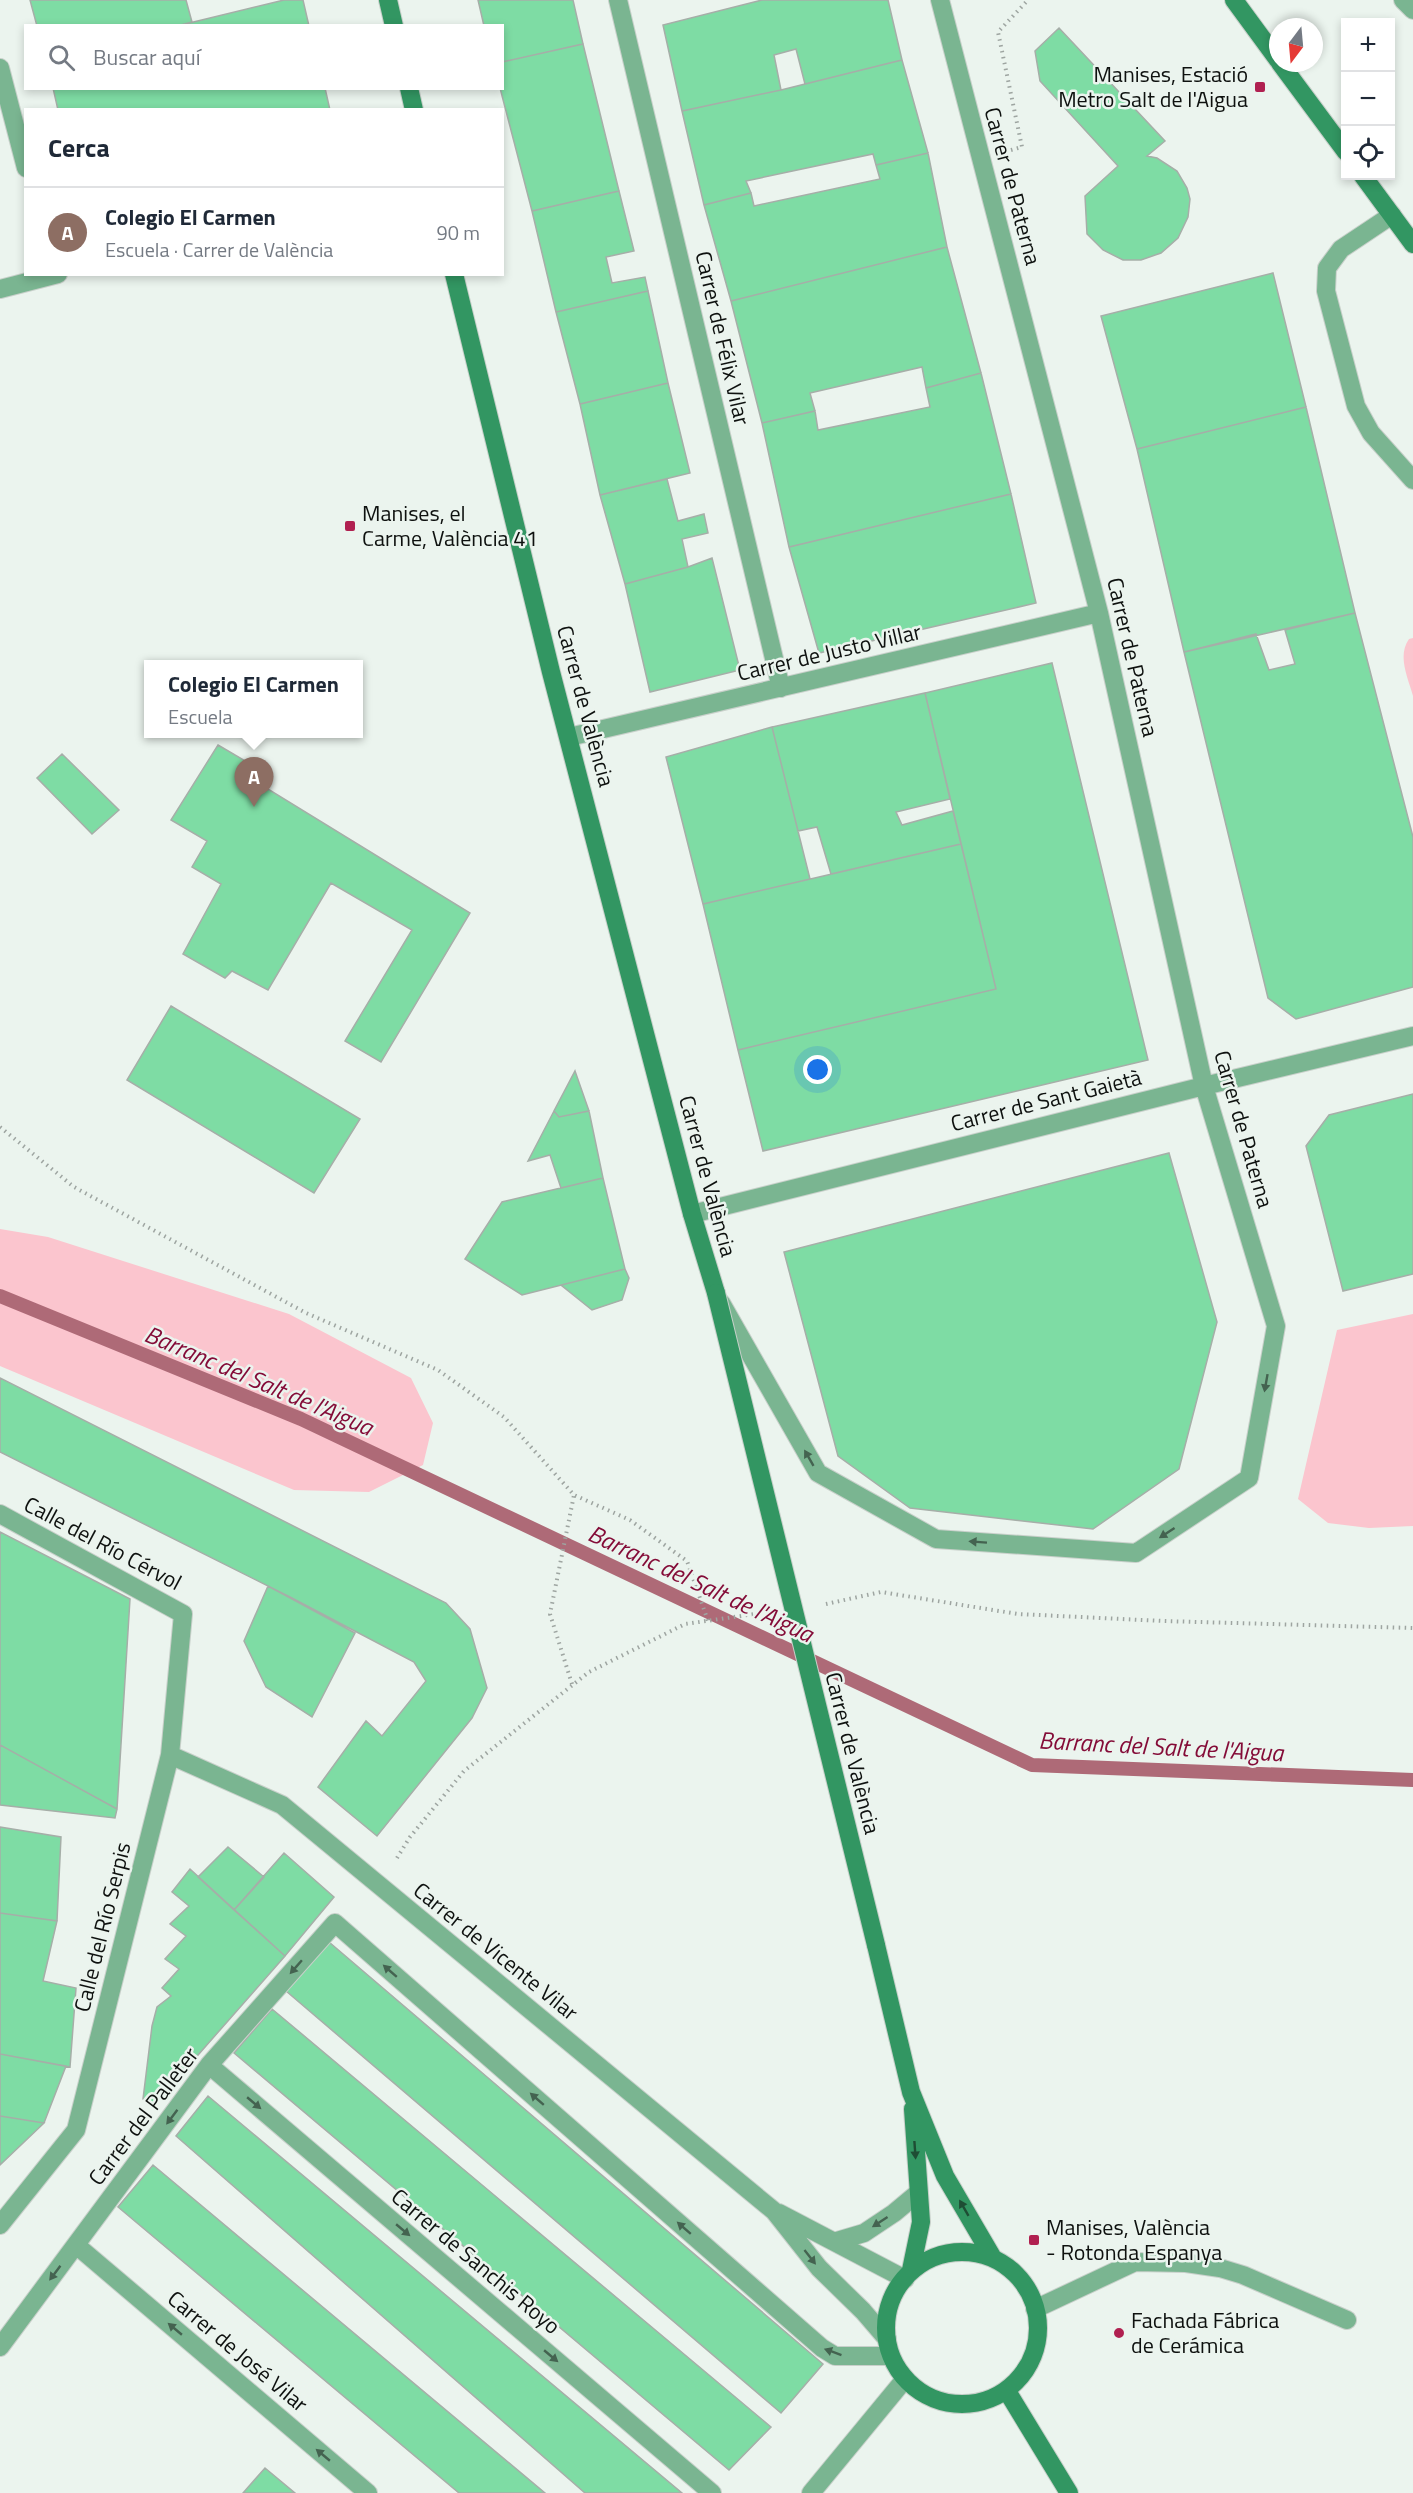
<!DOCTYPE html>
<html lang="es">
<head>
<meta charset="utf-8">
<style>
	:root { --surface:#fff; --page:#f2f2f3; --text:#1f2937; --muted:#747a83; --line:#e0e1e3; --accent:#ea580c }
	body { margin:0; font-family:"Titillium Web",sans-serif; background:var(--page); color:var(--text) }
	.controls { position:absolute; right:18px; top:18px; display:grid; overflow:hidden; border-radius:0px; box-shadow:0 3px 9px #0003 }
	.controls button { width:54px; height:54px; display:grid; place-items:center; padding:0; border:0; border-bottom:2px solid var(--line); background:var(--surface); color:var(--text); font:30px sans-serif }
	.compass { position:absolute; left:1269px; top:18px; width:54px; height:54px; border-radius:50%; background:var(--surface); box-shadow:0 3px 9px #0003; rotate:196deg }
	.you { position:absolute; left:818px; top:1070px; width:21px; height:21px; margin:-15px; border:4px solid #fff; border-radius:50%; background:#1a73e8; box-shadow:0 0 0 9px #1a73e833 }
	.badge { display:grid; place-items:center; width:39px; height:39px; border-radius:50%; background:var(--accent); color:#fff; font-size:20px; font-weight:700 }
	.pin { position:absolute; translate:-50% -50px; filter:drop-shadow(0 2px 3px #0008) }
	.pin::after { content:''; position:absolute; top:32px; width:21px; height:18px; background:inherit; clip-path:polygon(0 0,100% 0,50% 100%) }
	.popup { position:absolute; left:144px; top:660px; width:219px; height:78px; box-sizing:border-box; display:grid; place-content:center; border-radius:0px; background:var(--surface); filter:drop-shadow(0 2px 4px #0005); font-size:20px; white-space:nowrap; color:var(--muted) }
	.popup b { font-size:22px; color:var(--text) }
	.popup::after { content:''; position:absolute; left:50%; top:100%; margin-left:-12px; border:12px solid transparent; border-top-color:var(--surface) }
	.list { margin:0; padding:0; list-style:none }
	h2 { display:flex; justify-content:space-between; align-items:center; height:78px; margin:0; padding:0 24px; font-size:26px }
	h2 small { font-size:20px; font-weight:400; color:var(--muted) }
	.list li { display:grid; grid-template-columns:39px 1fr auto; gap:18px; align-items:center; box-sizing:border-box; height:90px; padding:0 24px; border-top:2px solid var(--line) }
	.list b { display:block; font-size:22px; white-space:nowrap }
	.list p { margin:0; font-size:20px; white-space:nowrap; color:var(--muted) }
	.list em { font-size:20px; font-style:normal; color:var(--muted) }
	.icon { flex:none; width:33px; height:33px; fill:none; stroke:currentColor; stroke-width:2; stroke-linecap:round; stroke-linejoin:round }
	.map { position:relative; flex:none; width:1413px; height:2493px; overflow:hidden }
	.search { position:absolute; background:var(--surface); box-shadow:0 3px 9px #0003; left:24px; top:24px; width:480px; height:66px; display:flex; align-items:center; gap:15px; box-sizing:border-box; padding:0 21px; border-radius:0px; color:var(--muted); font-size:22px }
	.panel { position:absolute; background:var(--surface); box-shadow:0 3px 9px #0003; left:24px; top:108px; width:480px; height:168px; border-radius:0px }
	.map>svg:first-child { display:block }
</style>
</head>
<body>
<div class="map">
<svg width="1413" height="2493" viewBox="0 0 1413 2493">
	<rect width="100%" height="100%" fill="#ebf4ee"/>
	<path fill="#fbc5ce" d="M1413,638V696C1408,678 1397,656 1409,639Z
		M0,1229L48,1237L289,1314L411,1378L433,1423L423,1465L369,1492L294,1490L0,1366Z
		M1413,1314V1526L1369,1528L1328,1523L1298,1499L1337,1330Z"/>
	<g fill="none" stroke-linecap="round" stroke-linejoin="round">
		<path stroke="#ae6a77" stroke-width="14" d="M0,1296L301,1419L1032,1765L1413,1780"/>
	</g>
	<path fill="#7edca4" stroke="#a6aea8" stroke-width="1.5" d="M30,0H186L192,22L177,26H37Z
		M284,0H303L309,26H177Z
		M478,0H573L583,44L502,62V26H484Z
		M762,0H888L902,60L805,84L796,49L774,55L781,90L682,111L663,25Z
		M1059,28L1165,141L1147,156L1157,158L1177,171L1187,188L1190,199L1188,217L1178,238L1161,253L1141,260H1123L1103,250L1087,234L1085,196L1118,166L1040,81L1035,51Z
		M583,44L619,191L532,211L500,88H502V62Z
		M902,60L928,153L876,165L873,154L746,181L751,193L704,205L682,111L781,90Z
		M53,88H325L330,110H58Z
		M928,153L947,247L731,301L704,205L751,193L754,206L880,179L876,165Z
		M619,191L634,251L606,257L612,283L645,277L648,291L556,312L532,211Z
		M947,247L981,373L926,388L922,367L810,393L815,411L762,423L731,301Z
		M1273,273L1306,407L1137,449L1101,316Z
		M648,291L668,383L580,404L556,312Z
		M981,373L1011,494L789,547L762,423L815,411L818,430L930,407L926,388Z
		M668,383L690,473L600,495L580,404Z
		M1306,407L1355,613L1184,652L1137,449Z
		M667,479L678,521L704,514L708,533L682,539L688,567L625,584L600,495Z
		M1011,494L1036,603L819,653L789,547Z
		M712,558L740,670L650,692L625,584L688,567Z
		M1355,613L1413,837V987L1296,1019L1268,998L1184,652L1256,634L1269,670L1295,664L1285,630Z
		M1052,663L1148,1060L763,1151L738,1050L996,989L925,693Z
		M925,693L950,799L896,812L902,825L953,811L961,844L831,874L817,827L798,831L772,727Z
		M772,727L810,879L703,904L666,757Z
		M218,745L264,772L258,783L470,913L381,1062L345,1041L412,930L331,883L268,990L232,971L225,978L183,954L221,884L192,867L207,841L171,820Z
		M62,754L119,810L92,834L37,778Z
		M961,844L996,989L738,1050L703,904Z
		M171,1006L360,1119L314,1193L127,1080Z
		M575,1071L589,1111L559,1117L554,1111Z
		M1413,1094V1274L1343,1291L1306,1146L1329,1115Z
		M554,1111L559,1117L589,1111L603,1178L561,1188L550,1155L528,1161Z
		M1169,1153L1217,1322L1179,1469L1093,1529L910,1508L838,1456L784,1252Z
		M603,1178L625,1269L522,1295L465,1259L502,1202Z
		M625,1269L629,1278L622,1300L592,1310L561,1285Z
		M0,1378L446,1603L470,1629L487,1688L472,1718L377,1836L318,1787L366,1721L382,1736L426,1681L414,1662L290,1597L0,1452Z
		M0,1532L130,1599L117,1809L0,1745Z
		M268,1586L355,1633L312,1717L266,1687L244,1641Z
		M0,1745L117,1809L115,1818L0,1805Z
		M0,1827L61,1837L57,1921L0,1913Z
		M228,1847L264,1877L234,1910L198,1877Z
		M284,1853L334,1897L285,1956L234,1910Z
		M190,1869L285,1956L155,2104L143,2099L152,2026L157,2007L171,1996L162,1988L179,1969L165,1959L186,1936L170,1924L189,1906L172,1892Z
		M0,1913L57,1921L43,1981L76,1988L70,2067L0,2054Z
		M329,1942L823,2364L781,2413L286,1991Z
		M272,2009L771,2427L729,2470L234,2053Z
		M0,2054L66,2066L44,2123L0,2116Z
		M208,2096L682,2493H585L176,2136Z
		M0,2116L44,2123L0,2165Z
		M153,2165L545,2493H459L118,2207Z
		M265,2468L295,2493H243Z"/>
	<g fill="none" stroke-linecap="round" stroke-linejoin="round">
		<defs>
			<path id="service" d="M1403,0L1413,10
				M1392,215L1341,249L1327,268L1326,291L1356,406L1371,433L1413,480
				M1035,2309L1135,2262L1186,2263L1220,2268L1243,2275L1347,2320"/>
			<path id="minor" d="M618,0L781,688
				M0,68L26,168
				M0,289L58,274
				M569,737L1099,613
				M692,1214L1204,1086L1413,1036
				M721,1303L818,1473L936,1539L1136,1553L1249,1478L1276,1326L1204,1086L1099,613L940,0
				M0,1514L183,1614L170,1755L76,2130L0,2225
				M170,1755L282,1805L774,2211L819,2268L863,2311L887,2339
				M209,2065L712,2493
				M779,2213L905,2279
				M837,2241L864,2233L894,2213L918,2193
				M76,2245L368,2493
				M0,2347L209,2065L335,1923L822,2348L835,2356H890
				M811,2493L905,2379"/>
			<path id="secondary" d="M388,0L394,26
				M1234,0L1278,60
				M1280,63L1346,152
				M409,88L414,110
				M1363,176L1413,244
				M454,274L551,672L692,1214L716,1293
				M876,1945L911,2092L945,2176L993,2258
				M886 2328a76 76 0 1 1 152 0a76 76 0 1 1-152 0Z
				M911,2270L921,2222L913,2109
				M1007,2391L1069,2493"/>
		</defs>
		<use href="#service" stroke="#c8d0ca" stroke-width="20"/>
		<use href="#minor" stroke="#c8d0ca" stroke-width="20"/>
		<use href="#secondary" stroke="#c8d0ca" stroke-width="20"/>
		<path stroke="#9ea5a1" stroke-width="4" stroke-dasharray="1.5 4.5" stroke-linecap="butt" d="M1011,150L1022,147L998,32L1028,0
			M0,1127L74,1187L306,1313L438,1370L504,1417L574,1495L630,1520L687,1561L708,1621
			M826,1604L881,1592L1018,1614L1163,1621L1413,1628
			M572,1684L550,1614L574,1495
			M397,1858L410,1837L464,1771L589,1672L685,1624L762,1613"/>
		<use href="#service" stroke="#7ab591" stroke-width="18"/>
		<use href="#minor" stroke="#7ab591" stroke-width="18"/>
		<use href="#secondary" stroke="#329662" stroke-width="18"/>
		<defs>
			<path id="secondary-bridge" d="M716,1293L876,1945"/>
		</defs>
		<use href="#secondary-bridge" stroke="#c8d0ca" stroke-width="20" stroke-linecap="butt"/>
		<use href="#secondary-bridge" stroke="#329662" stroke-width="18"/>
	</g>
	<defs><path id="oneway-solid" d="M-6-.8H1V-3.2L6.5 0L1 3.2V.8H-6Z" transform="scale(1.5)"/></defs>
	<g fill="#446350">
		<use href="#oneway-solid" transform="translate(1266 1383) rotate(100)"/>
		<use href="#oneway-solid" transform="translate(809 1458) rotate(-120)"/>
		<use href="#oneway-solid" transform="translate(1167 1533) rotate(147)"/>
		<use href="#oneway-solid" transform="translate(978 1542) rotate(-176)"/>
		<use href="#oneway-solid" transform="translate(296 1967) rotate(131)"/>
		<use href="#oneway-solid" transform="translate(390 1971) rotate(-139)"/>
		<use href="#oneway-solid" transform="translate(537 2099) rotate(-139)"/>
		<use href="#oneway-solid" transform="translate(254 2103) rotate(40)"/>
		<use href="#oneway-solid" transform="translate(172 2117) rotate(127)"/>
		<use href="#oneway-solid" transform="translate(880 2222) rotate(147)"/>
		<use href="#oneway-solid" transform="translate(684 2228) rotate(-139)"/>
		<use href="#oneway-solid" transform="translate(403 2230) rotate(40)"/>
		<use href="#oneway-solid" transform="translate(810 2257) rotate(52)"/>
		<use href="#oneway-solid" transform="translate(55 2273) rotate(127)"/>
		<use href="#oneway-solid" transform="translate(175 2329) rotate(-140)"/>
		<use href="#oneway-solid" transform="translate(833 2352) rotate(-160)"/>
		<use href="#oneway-solid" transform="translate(551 2356) rotate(40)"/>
		<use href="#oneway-solid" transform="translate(323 2455) rotate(-140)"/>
	</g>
	<g fill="#1e4d34">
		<use href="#oneway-solid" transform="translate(915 2150) rotate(86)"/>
		<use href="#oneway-solid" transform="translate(964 2208) rotate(-120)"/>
	</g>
	<g fill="#b02050" stroke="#ebf4ee" stroke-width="2">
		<rect x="1254" y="81" width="12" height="12" rx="3"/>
		<rect x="344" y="520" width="12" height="12" rx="3"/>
		<rect x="1028" y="2234" width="12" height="12" rx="3"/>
		<circle cx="1119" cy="2333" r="6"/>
	</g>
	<g text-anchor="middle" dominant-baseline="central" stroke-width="5" stroke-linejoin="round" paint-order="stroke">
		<g font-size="22" fill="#0e110f" stroke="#ebf4ee" text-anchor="start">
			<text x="1248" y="74" text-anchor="end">Manises, Estació<tspan x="1248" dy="25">Metro Salt de l'Aigua</tspan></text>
			<text x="362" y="513">Manises, el<tspan x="362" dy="25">Carme, València 41</tspan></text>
			<text x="1046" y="2227">Manises, València<tspan x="1046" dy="25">- Rotonda Espanya</tspan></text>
			<text x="1131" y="2320">Fachada Fábrica<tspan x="1131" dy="25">de Cerámica</tspan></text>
		</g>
		<g font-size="22" fill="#0e110f" stroke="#ebf4ee">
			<text transform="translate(1013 186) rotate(75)">Carrer de Paterna</text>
			<text transform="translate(723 338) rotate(77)">Carrer de Félix Vilar</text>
			<text transform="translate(829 652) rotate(-13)">Carrer de Justo Villar</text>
			<text transform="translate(1133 657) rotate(77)">Carrer de Paterna</text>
			<text transform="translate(586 706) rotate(75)">Carrer de València</text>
			<text transform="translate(1046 1100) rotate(-14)">Carrer de Sant Gaietà</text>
			<text transform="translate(1244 1129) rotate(74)">Carrer de Paterna</text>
			<text transform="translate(708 1176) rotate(75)">Carrer de València</text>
			<text transform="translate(103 1543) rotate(28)">Calle del Río Cérvol</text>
			<text transform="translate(853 1753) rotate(76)">Carrer de València</text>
			<text transform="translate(102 1927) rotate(-76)">Calle del Río Serpis</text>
			<text transform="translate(496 1951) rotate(39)">Carrer de Vicente Vilar</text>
			<text transform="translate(143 2116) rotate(-53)">Carrer del Palleter</text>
			<text transform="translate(476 2261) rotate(40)">Carrer de Sanchis Royo</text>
			<text transform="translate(238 2351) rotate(40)">Carrer de José Vilar</text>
		</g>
		<g font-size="24" font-style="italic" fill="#840c38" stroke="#ebf4ee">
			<text transform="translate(259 1380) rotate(23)">Barranc del Salt de l'Aigua</text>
			<text transform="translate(701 1583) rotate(25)">Barranc del Salt de l'Aigua</text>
			<text transform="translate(1161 1746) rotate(3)">Barranc del Salt de l'Aigua</text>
		</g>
	</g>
</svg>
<div class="controls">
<button>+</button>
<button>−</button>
<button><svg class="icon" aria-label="locate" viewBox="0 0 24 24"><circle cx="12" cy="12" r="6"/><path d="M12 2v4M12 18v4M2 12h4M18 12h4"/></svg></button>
</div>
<svg class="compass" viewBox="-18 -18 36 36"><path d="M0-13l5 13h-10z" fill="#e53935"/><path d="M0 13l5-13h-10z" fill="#747a83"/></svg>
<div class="you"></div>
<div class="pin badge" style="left:254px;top:807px;background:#8d6e63">A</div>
<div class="popup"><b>Colegio El Carmen</b>Escuela</div>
<div class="search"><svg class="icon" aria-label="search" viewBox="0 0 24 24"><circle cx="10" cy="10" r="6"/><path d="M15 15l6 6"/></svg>Buscar aquí</div>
<section class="panel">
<h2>Cerca<small></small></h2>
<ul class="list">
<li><span class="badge" style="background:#8d6e63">A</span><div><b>Colegio El Carmen</b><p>Escuela · Carrer de València</p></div><em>90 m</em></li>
</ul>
</section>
</div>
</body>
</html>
